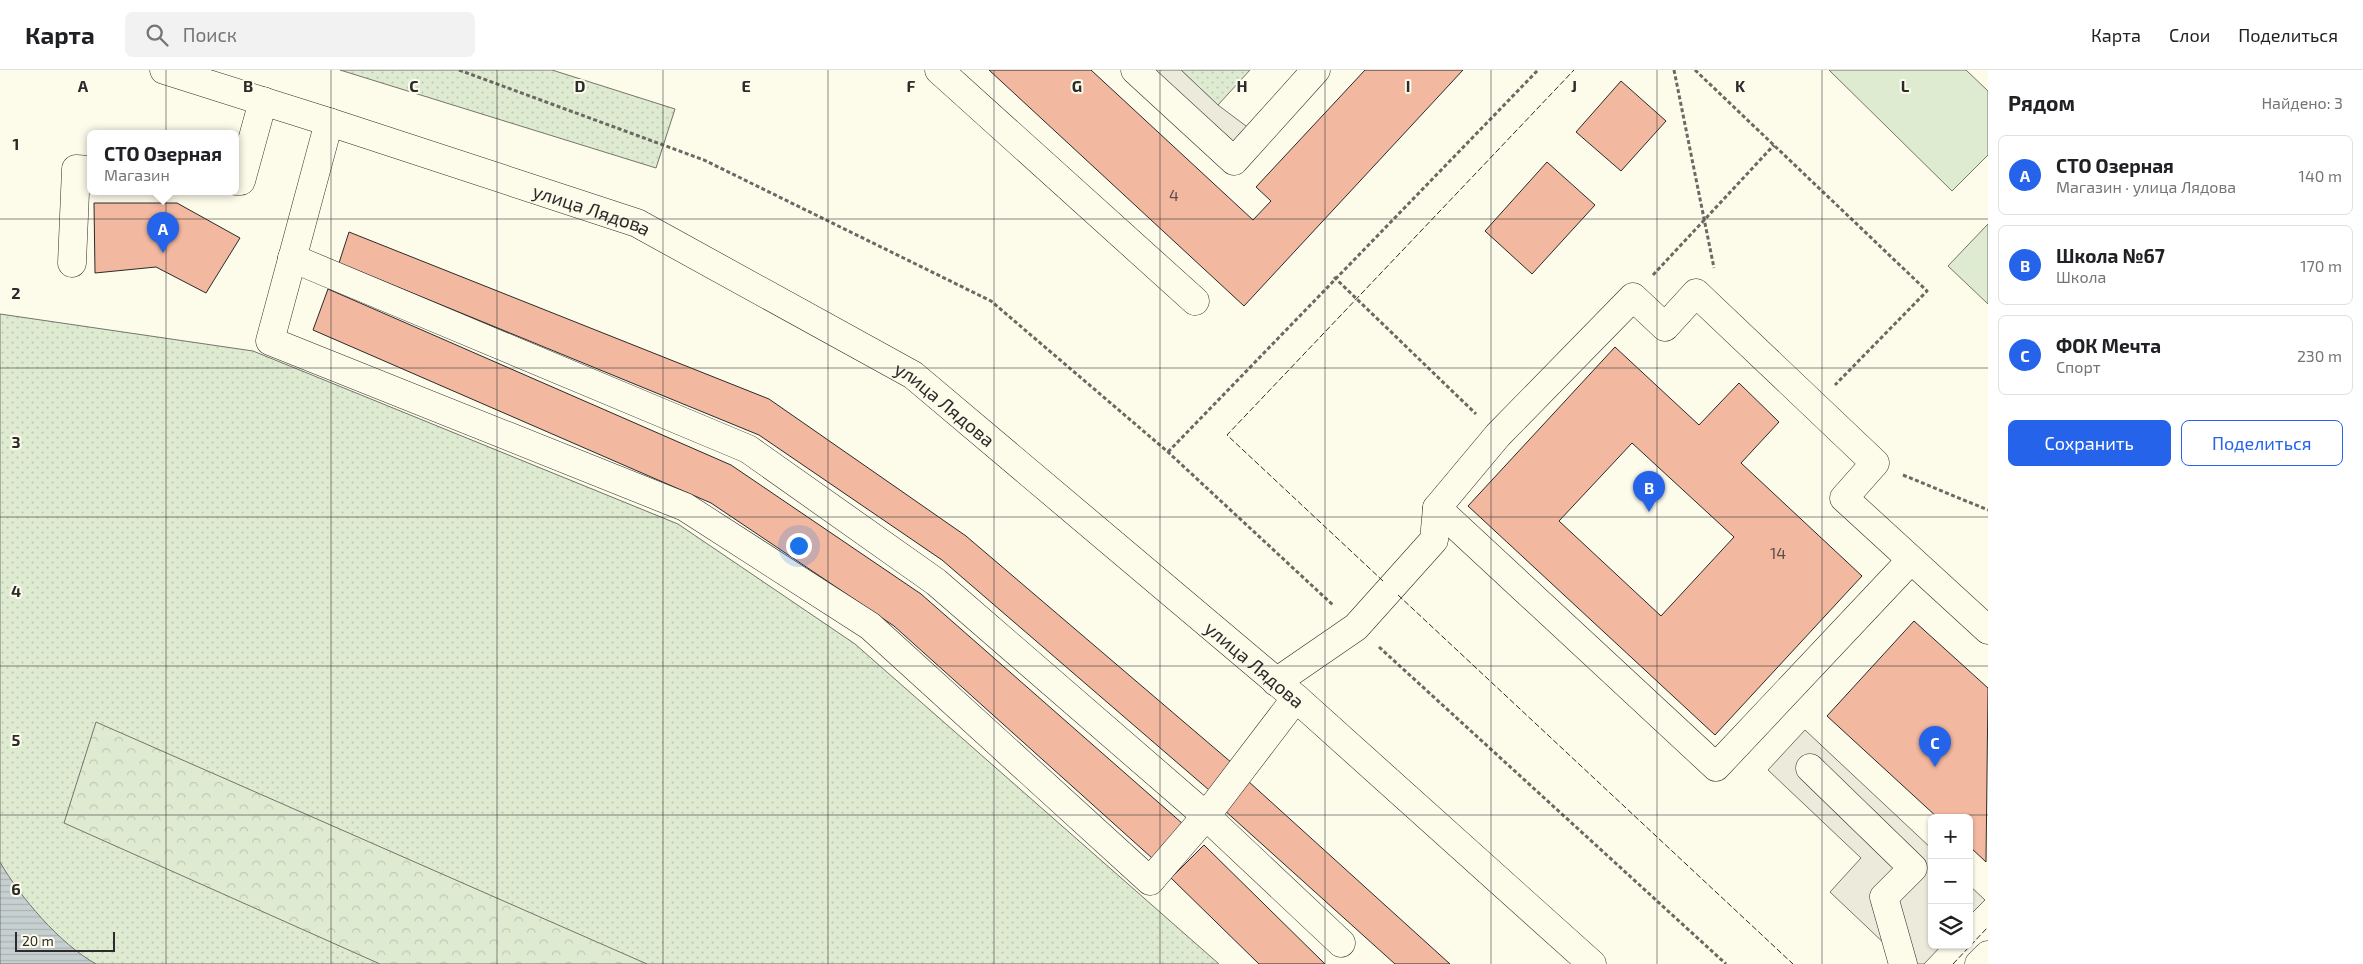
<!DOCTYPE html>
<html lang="ru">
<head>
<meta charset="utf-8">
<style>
	:root { --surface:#fff; --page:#f2f2f2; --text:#202124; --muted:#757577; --line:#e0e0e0; --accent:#2563eb }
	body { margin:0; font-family:"Exo 2",sans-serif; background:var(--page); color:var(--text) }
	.controls { position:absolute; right:15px; bottom:15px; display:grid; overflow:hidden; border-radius:8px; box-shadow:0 1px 4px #0004 }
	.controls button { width:45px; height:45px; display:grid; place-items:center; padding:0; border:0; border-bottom:1px solid var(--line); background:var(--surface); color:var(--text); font:25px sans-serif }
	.scale { position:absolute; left:15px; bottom:12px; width:100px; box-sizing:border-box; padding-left:5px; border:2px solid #2b2b2b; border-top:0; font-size:14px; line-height:18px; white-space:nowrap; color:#2b2b2b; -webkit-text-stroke:4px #fdfbea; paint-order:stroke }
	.you { position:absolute; left:798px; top:475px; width:18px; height:18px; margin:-12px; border:4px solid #fff; border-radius:50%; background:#1a73e8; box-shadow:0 0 0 8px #1a73e833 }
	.badge { display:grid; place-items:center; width:32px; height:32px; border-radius:50%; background:var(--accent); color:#fff; font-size:16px; font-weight:700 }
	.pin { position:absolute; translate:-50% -41px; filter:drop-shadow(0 1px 2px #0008) }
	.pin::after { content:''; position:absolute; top:26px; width:18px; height:15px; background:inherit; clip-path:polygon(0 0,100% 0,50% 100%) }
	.popup { position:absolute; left:87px; top:60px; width:152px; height:65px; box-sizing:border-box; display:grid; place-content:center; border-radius:8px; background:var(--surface); filter:drop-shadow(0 1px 4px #0005); font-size:16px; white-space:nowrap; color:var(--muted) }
	.popup b { font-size:19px; color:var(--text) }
	.popup::after { content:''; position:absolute; left:50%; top:100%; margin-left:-10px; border:10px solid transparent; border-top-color:var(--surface) }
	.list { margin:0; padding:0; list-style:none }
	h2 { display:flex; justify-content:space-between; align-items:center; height:65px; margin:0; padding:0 20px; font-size:21px }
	h2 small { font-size:16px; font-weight:400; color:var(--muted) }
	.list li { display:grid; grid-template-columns:32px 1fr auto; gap:15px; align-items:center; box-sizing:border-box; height:80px; margin:0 10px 10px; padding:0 10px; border:1px solid var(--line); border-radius:8px }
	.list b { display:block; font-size:19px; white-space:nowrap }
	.list p { margin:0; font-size:16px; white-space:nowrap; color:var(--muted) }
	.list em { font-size:16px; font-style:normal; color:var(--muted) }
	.actions { display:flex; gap:10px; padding:15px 20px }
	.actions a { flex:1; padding:11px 0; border:1px solid var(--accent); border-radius:8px; text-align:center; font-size:18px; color:var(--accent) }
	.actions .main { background:var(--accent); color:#fff }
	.icon { flex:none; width:28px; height:28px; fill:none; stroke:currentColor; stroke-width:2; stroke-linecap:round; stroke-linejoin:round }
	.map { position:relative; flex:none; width:1988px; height:894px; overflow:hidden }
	header { display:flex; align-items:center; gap:30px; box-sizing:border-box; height:70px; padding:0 25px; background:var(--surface); border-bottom:1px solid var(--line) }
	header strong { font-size:24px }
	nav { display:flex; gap:28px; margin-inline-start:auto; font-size:18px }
	.search { width:350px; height:45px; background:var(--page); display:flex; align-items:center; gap:12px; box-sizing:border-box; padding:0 18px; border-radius:8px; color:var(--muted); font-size:19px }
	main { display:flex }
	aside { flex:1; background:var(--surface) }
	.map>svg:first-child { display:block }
</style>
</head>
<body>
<header>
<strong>Карта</strong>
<div class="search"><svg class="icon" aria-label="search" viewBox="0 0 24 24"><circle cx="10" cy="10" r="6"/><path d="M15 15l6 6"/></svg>Поиск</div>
<nav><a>Карта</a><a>Слои</a><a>Поделиться</a></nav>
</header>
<main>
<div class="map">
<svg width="1988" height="894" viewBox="0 0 1988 894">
	<defs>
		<pattern id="grass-dots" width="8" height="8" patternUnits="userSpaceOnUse" patternTransform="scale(1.25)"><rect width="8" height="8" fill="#deebd1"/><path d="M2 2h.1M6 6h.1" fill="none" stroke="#bfcab4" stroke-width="1.8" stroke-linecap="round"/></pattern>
		<pattern id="forest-crowns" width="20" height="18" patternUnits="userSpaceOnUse" patternTransform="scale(1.25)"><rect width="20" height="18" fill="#deebd1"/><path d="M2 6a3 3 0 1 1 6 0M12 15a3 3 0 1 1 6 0" fill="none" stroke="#bfcab4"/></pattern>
		<pattern id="water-rules" width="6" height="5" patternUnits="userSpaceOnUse" patternTransform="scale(1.25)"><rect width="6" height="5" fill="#c7d0d0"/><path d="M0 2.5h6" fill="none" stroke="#abb3b3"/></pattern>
	</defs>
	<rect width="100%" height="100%" fill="#fdfbea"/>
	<path fill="url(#grass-dots)" stroke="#74746e" d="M340,0H552L675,39L656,98Z
		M1181,0H1250L1218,35Z
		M0,244L253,281L678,454L855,574L1219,894H0Z"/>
	<path fill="url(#forest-crowns)" stroke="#74746e" d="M96,652L647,894H380L64,753Z"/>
	<path fill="#deebd1" stroke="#74746e" d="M1829,0H1966L1988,21V85L1952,121Z
		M1988,154V234L1948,196Z"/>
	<path fill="#eceadb" stroke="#74746e" d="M1151,0H1181L1218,35L1250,59L1233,77Z
		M1805,660L1932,779V875H1942L1924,894H1906L1830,822L1861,788L1768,700Z
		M1969,815L1985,830L1969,846Z"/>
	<path fill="url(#water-rules)" stroke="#74746e" d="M0,792C20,827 60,874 96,894H0Z"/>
	<path fill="#f2b8a0" stroke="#2b2b2b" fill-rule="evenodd" d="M989,0H1091L1253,150L1271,131L1256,117L1365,0H1463L1244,236Z
		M1621,11L1666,51L1621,101L1576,62Z
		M1547,92L1595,135L1532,204L1485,161Z
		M94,133H177L240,168L206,223L156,197L95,203Z
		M349,162L769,329L966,466L1232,693L1209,720L942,490L759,365L339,193Z
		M328,219L731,395L921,524L1183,754L1152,788L894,556L711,433L313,260Z
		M1615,277L1699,355L1739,313L1779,352L1741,393L1862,506L1715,665L1468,436ZM1632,373L1734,467L1661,546L1559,451Z
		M1914,551L1988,618L1986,792L1969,776V748H1938L1827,646Z
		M1248,711L1450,894H1395L1223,739Z
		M1204,775L1325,894H1259L1171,808Z"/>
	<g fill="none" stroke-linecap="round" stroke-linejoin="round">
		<defs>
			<g id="minor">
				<path id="s1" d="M164,0L329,52L637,153L913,305L1296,628L1592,894"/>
				<path d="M939,0L1195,231"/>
				<path d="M1135,0L1234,91L1316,0"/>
				<path d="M329,52L270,271L685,437L870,556L1150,811L1206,746L1296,628"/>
				<path d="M236,111H241L263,31"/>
				<path d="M292,188L748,379L936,512L1206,746L1341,873"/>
				<path d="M72,193L76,99L90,100"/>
				<path d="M1910,491L1716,697L1437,438L1498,365L1633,227L1665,257L1696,223L1875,393L1844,428L1988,560"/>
				<path d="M1276,612L1356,557L1434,470L1437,438"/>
				<path d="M1810,698L1913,798L1884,827L1903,894"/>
				<path d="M1979,894L1988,885"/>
			</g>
		</defs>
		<use href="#minor" stroke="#2b2b2b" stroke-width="29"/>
		<path stroke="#6a6964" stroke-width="3" stroke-dasharray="4 2.5" stroke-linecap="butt" d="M459,0L704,90L991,231L1168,382L1334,536
			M1674,0L1714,198
			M1695,0L1927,221L1835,315
			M1653,205L1774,75
			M1334,207L1476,344
			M1168,382L1538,0
			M1903,405L1988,440
			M1379,577L1726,894"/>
		<use href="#minor" stroke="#fdfbea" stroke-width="28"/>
		<path stroke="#2b2b2b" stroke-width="1" stroke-dasharray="6 2.5" stroke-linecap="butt" d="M1383,511L1227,365L1574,0
			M1398,525L1793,894
			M1953,894L1988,857"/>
	</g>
	<path fill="none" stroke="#2b2b2b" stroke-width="1" stroke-opacity="0.55" d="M166,0V894M331,0V894M497,0V894M663,0V894M828,0V894M994,0V894M1160,0V894M1325,0V894M1491,0V894M1657,0V894M1822,0V894M0,149H1988M0,298H1988M0,447H1988M0,596H1988M0,745H1988"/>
	<g text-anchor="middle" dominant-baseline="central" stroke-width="4" stroke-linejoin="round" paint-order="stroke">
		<g font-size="16" fill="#5d4e48">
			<text x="1174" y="124">4</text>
			<text x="1778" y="482">14</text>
		</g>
		<g font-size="19" fill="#2b2b2b" stroke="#fdfbea">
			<text stroke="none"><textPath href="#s1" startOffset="450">улица Лядова</textPath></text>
			<text stroke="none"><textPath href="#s1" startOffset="855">улица Лядова</textPath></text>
			<text stroke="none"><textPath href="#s1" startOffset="1260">улица Лядова</textPath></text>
		</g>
	</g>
	<g font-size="16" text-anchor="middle" font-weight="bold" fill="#2b2b2b" stroke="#fdfbea" stroke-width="4" stroke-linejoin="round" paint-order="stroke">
		<text x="83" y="22">A</text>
		<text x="248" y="22">B</text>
		<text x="414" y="22">C</text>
		<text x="580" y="22">D</text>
		<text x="746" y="22">E</text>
		<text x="911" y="22">F</text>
		<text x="1077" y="22">G</text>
		<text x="1242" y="22">H</text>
		<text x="1408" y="22">I</text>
		<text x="1574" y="22">J</text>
		<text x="1740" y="22">K</text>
		<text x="1905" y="22">L</text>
		<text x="16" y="80">1</text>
		<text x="16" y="229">2</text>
		<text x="16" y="378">3</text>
		<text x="16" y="527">4</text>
		<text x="16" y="676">5</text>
		<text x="16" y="825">6</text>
	</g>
</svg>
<div class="controls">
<button>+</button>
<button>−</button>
<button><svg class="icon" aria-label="layers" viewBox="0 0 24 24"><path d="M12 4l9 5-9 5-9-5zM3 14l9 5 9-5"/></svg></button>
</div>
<div class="scale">20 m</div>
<div class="you"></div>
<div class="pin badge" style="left:163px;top:183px">A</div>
<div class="popup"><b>СТО Озерная</b>Магазин</div>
<div class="pin badge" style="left:1649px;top:442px">B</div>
<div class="pin badge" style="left:1935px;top:697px">C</div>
</div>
<aside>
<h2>Рядом<small>Найдено: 3</small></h2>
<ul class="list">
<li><span class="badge">A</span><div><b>СТО Озерная</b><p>Магазин · улица Лядова</p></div><em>140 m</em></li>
<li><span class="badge">B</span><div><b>Школа №67</b><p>Школа</p></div><em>170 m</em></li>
<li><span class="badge">C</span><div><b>ФОК Мечта</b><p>Спорт</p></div><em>230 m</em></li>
</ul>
<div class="actions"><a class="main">Сохранить</a><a>Поделиться</a></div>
</aside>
</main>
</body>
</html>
